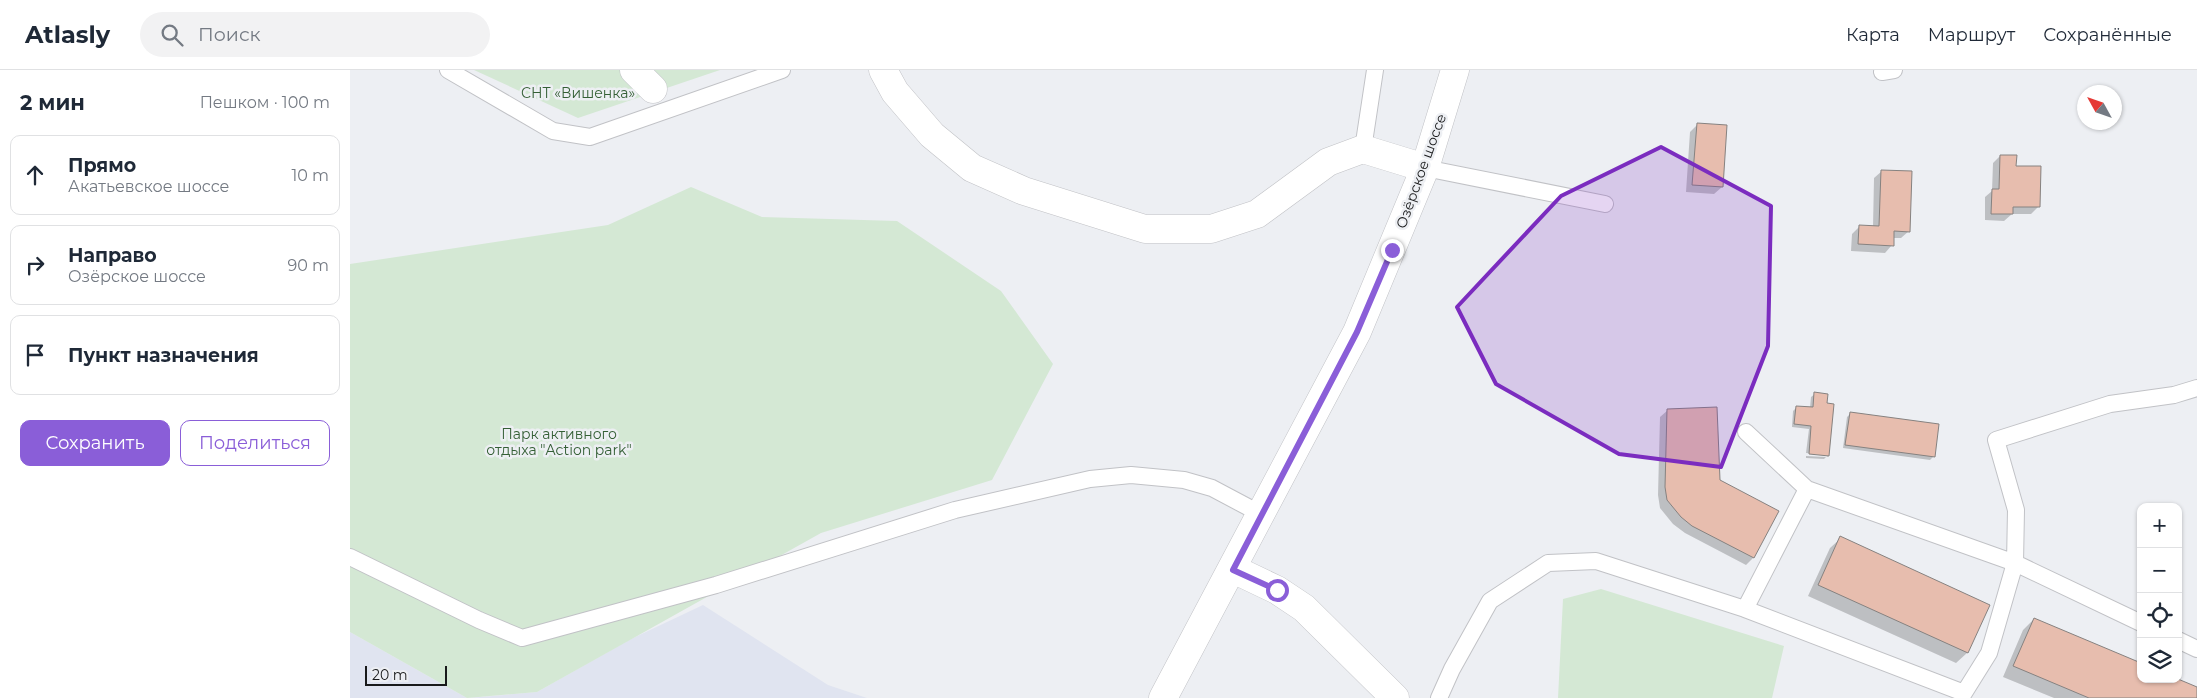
<!DOCTYPE html>
<html lang="ru">
<head>
<meta charset="utf-8">
<style>
	:root { --surface:#fff; --page:#f2f2f3; --text:#1f2937; --muted:#747a83; --line:#e0e1e3; --accent:#8a5ed8 }
	body { margin:0; font-family:Montserrat,sans-serif; background:var(--page); color:var(--text) }
	.controls { position:absolute; right:15px; bottom:15px; display:grid; overflow:hidden; border-radius:10px; box-shadow:0 1px 4px #0004 }
	.controls button { width:45px; height:45px; display:grid; place-items:center; padding:0; border:0; border-bottom:1px solid var(--line); background:var(--surface); color:var(--text); font:25px sans-serif }
	.compass { position:absolute; left:1727px; top:15px; width:45px; height:45px; border-radius:50%; background:var(--surface); box-shadow:0 1px 4px #0004; rotate:310deg }
	.scale { position:absolute; left:15px; bottom:12px; width:82px; box-sizing:border-box; padding-left:5px; border:2px solid #191a1b; border-top:0; font-size:14px; line-height:18px; white-space:nowrap; color:#191a1b; -webkit-text-stroke:4px #edeff3; paint-order:stroke }
	.stop { position:absolute; width:15px; height:15px; margin:-11px; border:4px solid #8a5ed8; border-radius:50%; background:#fff }
	.stop.end { background:#8a5ed8; border-color:#fff; box-shadow:0 1px 5px #0008 }
	.list { margin:0; padding:0; list-style:none }
	h2 { display:flex; justify-content:space-between; align-items:center; height:65px; margin:0; padding:0 20px; font-size:21px }
	h2 small { font-size:16px; font-weight:400; color:var(--muted) }
	.list li { display:grid; grid-template-columns:32px 1fr auto; gap:15px; align-items:center; box-sizing:border-box; height:80px; margin:0 10px 10px; padding:0 10px; border:1px solid var(--line); border-radius:10px }
	.list b { display:block; font-size:19px; white-space:nowrap }
	.list p { margin:0; font-size:16px; white-space:nowrap; color:var(--muted) }
	.list em { font-size:16px; font-style:normal; color:var(--muted) }
	.actions { display:flex; gap:10px; padding:15px 20px }
	.actions a { flex:1; padding:11px 0; border:1px solid var(--accent); border-radius:10px; text-align:center; font-size:18px; color:var(--accent) }
	.actions .main { background:var(--accent); color:#fff }
	.icon { flex:none; width:28px; height:28px; fill:none; stroke:currentColor; stroke-width:2; stroke-linecap:round; stroke-linejoin:round }
	.map { position:relative; flex:none; width:1847px; height:628px; overflow:hidden }
	header { display:flex; align-items:center; gap:30px; box-sizing:border-box; height:70px; padding:0 25px; background:var(--surface); border-bottom:1px solid var(--line) }
	header strong { font-size:24px }
	nav { display:flex; gap:28px; margin-inline-start:auto; font-size:18px }
	.search { width:350px; height:45px; background:var(--page); display:flex; align-items:center; gap:12px; box-sizing:border-box; padding:0 18px; border-radius:28px; color:var(--muted); font-size:19px }
	main { display:flex }
	aside { flex:1; background:var(--surface) }
	.map>svg:first-child { display:block }
</style>
</head>
<body>
<header>
<strong>Atlasly</strong>
<div class="search"><svg class="icon" aria-label="search" viewBox="0 0 24 24"><circle cx="10" cy="10" r="6"/><path d="M15 15l6 6"/></svg>Поиск</div>
<nav><a>Карта</a><a>Маршрут</a><a>Сохранённые</a></nav>
</header>
<main>
<aside>
<h2>2 мин<small>Пешком · 100 m</small></h2>
<ul class="list">
<li><svg class="icon" aria-label="ahead" viewBox="0 0 24 24"><path d="M12 20V5M6 11l6-6 6 6"/></svg><div><b>Прямо</b><p>Акатьевское шоссе</p></div><em>10 m</em></li>
<li><svg class="icon" aria-label="right" viewBox="0 0 24 24"><path d="M7 20v-9h11M14 6l5 5-5 5"/></svg><div><b>Направо</b><p>Озёрское шоссе</p></div><em>90 m</em></li>
<li><svg class="icon" aria-label="arrive" viewBox="0 0 24 24"><path d="M6 21V4h12l-3 4 3 4H6"/></svg><div><b>Пункт назначения</b></div></li>
</ul>
<div class="actions"><a class="main">Сохранить</a><a>Поделиться</a></div>
</aside>
<div class="map">
<svg width="1847" height="628" viewBox="0 0 1847 628">
	<rect width="100%" height="100%" fill="#edeff3"/>
	<path fill="#e0e4f0" d="M353,535L478,615L517,628H119L187,622L281,569Z
		M0,562L117,628H0Z"/>
	<path fill="#d4e8d4" d="M124,0H370L228,48Z
		M341,117L412,147L547,151L651,221L703,294L642,410L471,463L187,622L117,628L0,562V194L258,155Z
		M1251,519L1434,576L1422,628H1208L1213,529Z"/>
	<path fill="#0003" d="M1347,55L1372,117L1364,124L1336,122L1340,62Z
		M1650,86L1688,137L1681,144H1662L1654,151L1635,150V127L1642,121L1643,93Z
		M1532,101L1559,161L1551,168H1543L1542,175L1535,183L1501,181L1502,164L1509,157H1523L1524,108Z
		M1465,324L1478,386L1477,387V385L1456,383L1459,359L1442,357L1443,341L1447,337L1460,338L1461,327Z
		M1318,340L1369,410L1428,442L1403,488L1396,495L1335,463L1323,454L1310,438L1308,425L1310,347Z
		M1500,344L1584,386L1580,390L1493,378L1497,347Z
		M1456,386L1476,387L1474,389L1456,388Z
		M1491,468L1638,535L1617,583L1606,593L1458,526L1480,478Z
		M1684,549L1791,609L1847,618V628H1704L1653,607L1673,560Z"/>
	<path fill="#e7bdae" stroke="#868280" d="M1347,53L1377,55L1373,117L1342,115Z
		M1650,85H1667L1666,96H1691L1690,137H1663V144H1641L1642,119H1649Z
		M1531,100L1562,101L1560,162L1544,161V176L1508,174L1509,155L1529,156Z
		M1464,322L1478,324L1477,333L1484,334L1479,386L1459,384L1461,356L1444,354L1446,336L1463,337Z
		M1367,337L1370,410L1429,441L1404,488L1342,456L1331,447L1317,430L1315,417L1317,339Z
		M1500,342L1589,354L1585,387L1495,375Z
		M1490,466L1640,535L1618,583L1468,515Z
		M1684,548L1791,593V609H1828L1847,617V628H1739L1663,596Z"/>
	<g fill="none" stroke-linecap="round" stroke-linejoin="round">
		<defs>
			<path id="lane" d="M98,0L203,61L240,67L432,0
				M1532,2L1544,0
				M1013,79L1025,0
				M1075,98L1255,134
				M1457,419L1665,493L1791,553
				M0,487L129,550L172,568L366,515L605,440L740,409L781,405L834,410L862,418L911,444
				M1395,539L1614,623L1639,583L1665,493L1666,440L1646,370L1760,334L1824,325L1847,318
				M1828,570L1847,579
				M1089,628L1102,599L1140,531L1198,493L1246,491L1395,539L1457,419L1396,362"/>
			<path id="street" d="M284,0L303,19
				M533,0L545,22L582,65L622,98L674,121L795,159H861L907,144L978,92L1013,79L1075,98"/>
			<path id="secondary" d="M883,499L927,520L954,538L1045,628"/>
			<path id="primary" d="M813,628L1007,262L1075,98L1105,0"/>
		</defs>
		<use href="#lane" stroke="#c1c2c6" stroke-width="18"/>
		<use href="#street" stroke="#c1c2c6" stroke-width="29"/>
		<use href="#secondary" stroke="#c1c2c6" stroke-width="29"/>
		<use href="#primary" stroke="#c1c2c6" stroke-width="29"/>
		<use href="#lane" stroke="#fff" stroke-width="16"/>
		<use href="#street" stroke="#fff" stroke-width="28"/>
		<use href="#secondary" stroke="#fff" stroke-width="28"/>
		<use href="#primary" stroke="#fff" stroke-width="28"/>
	</g>
	<g fill="none" stroke-linecap="round" stroke-linejoin="round">
		<path stroke="#8a5ed8" stroke-width="6" d="M927,520L883,500L1007,262L1042,180"/>
	</g>
	<path fill="#7b2cbf" fill-opacity="0.2" stroke="#7b2cbf" stroke-width="4" stroke-linejoin="round" d="M1311,77L1421,136L1418,276L1371,397L1269,384L1146,314L1107,237L1211,126Z"/>
	<g text-anchor="middle" dominant-baseline="central" stroke-width="5" stroke-linejoin="round" paint-order="stroke">
		<g font-size="14" fill="#345f35" stroke="#edeff3">
			<text x="228" y="23">СНТ «Вишенка»</text>
			<text x="209" y="364">Парк активного<tspan x="209" dy="16">отдыха "Action park"</tspan></text>
		</g>
		<g font-size="14" fill="#191a1b" stroke="#edeff3">
			<text transform="translate(1071 101) rotate(-70)">Озёрское шоссе</text>
		</g>
	</g>
</svg>
<div class="controls">
<button>+</button>
<button>−</button>
<button><svg class="icon" aria-label="locate" viewBox="0 0 24 24"><circle cx="12" cy="12" r="6"/><path d="M12 2v4M12 18v4M2 12h4M18 12h4"/></svg></button>
<button><svg class="icon" aria-label="layers" viewBox="0 0 24 24"><path d="M12 4l9 5-9 5-9-5zM3 14l9 5 9-5"/></svg></button>
</div>
<svg class="compass" viewBox="-18 -18 36 36"><path d="M0-13l5 13h-10z" fill="#e53935"/><path d="M0 13l5-13h-10z" fill="#747a83"/></svg>
<div class="scale">20 m</div>
<div class="stop" style="left:927px;top:520px"></div>
<div class="stop end" style="left:1042px;top:180px"></div>
</div>
</main>
</body>
</html>
